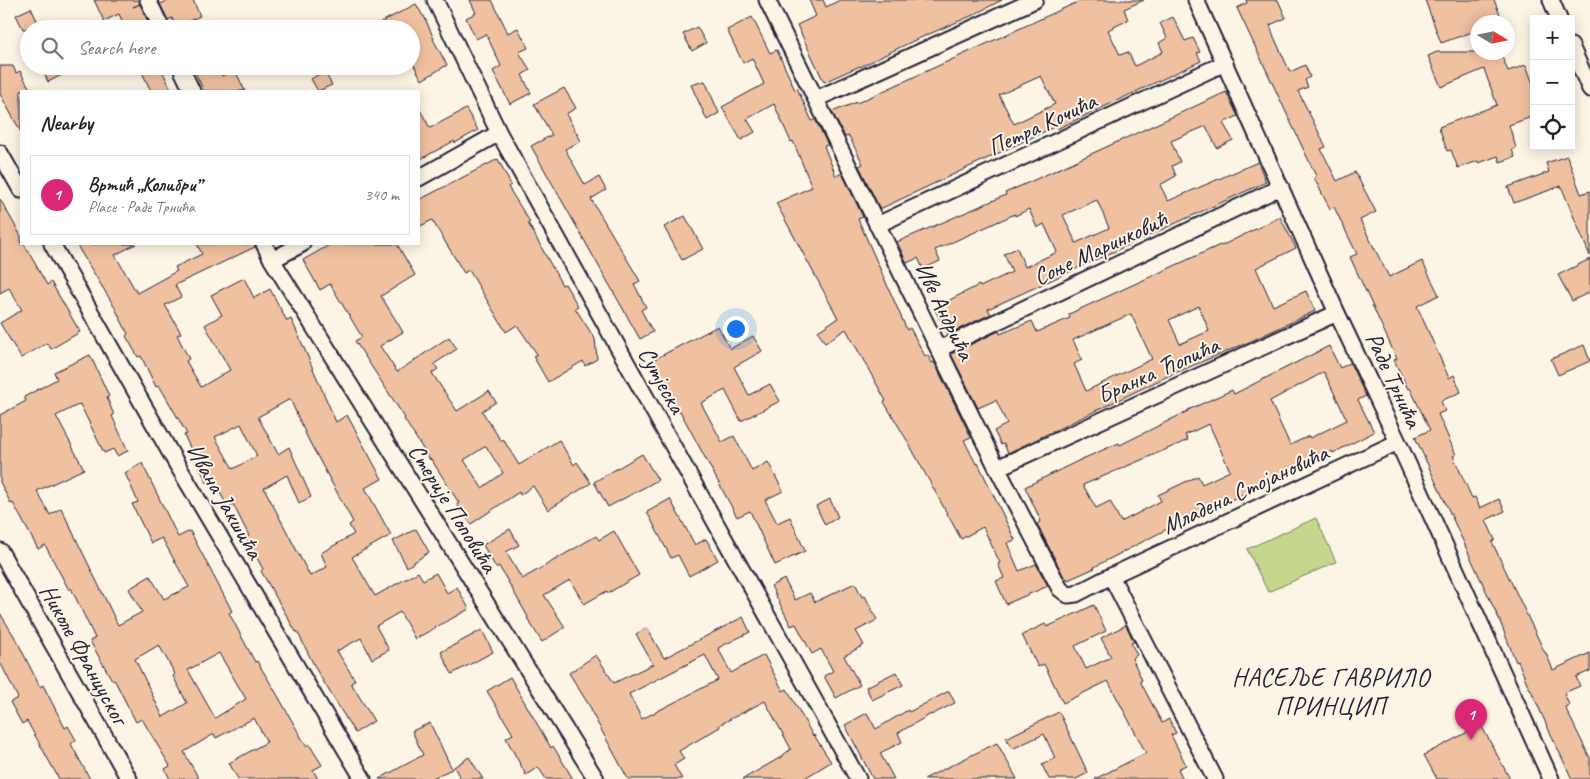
<!DOCTYPE html>
<html lang="en">
<head>
<meta charset="utf-8">
<style>
	:root { --surface:#fff; --page:#f6f6f6; --text:#222; --muted:#767676; --line:#e0e0e0; --accent:#db2777 }
	body { margin:0; font-family:Caveat,sans-serif; background:var(--page); color:var(--text) }
	.controls { position:absolute; right:15px; top:15px; display:grid; overflow:hidden; border-radius:0px; box-shadow:0 2px 12px #0003 }
	.controls button { width:45px; height:45px; display:grid; place-items:center; padding:0; border:0; border-bottom:1px solid var(--line); background:var(--surface); color:var(--text); font:25px sans-serif }
	.compass { position:absolute; left:1470px; top:15px; width:45px; height:45px; border-radius:50%; background:var(--surface); box-shadow:0 2px 12px #0003; rotate:100deg }
	.you { position:absolute; left:735px; top:328px; width:18px; height:18px; margin:-12px; border:4px solid #fff; border-radius:50%; background:#1a73e8; box-shadow:0 0 0 8px #1a73e833 }
	.badge { display:grid; place-items:center; width:32px; height:32px; border-radius:50%; background:var(--accent); color:#fff; font-size:16px; font-weight:700 }
	.pin { position:absolute; translate:-50% -41px; filter:drop-shadow(0 1px 2px #0008) }
	.pin::after { content:''; position:absolute; top:26px; width:18px; height:15px; background:inherit; clip-path:polygon(0 0,100% 0,50% 100%) }
	.list { margin:0; padding:0; list-style:none }
	h2 { display:flex; justify-content:space-between; align-items:center; height:65px; margin:0; padding:0 20px; font-size:21px }
	h2 small { font-size:16px; font-weight:400; color:var(--muted) }
	.list li { display:grid; grid-template-columns:32px 1fr auto; gap:15px; align-items:center; box-sizing:border-box; height:80px; margin:0 10px 10px; padding:0 10px; border:1px solid var(--line); border-radius:0px }
	.list b { display:block; font-size:19px; white-space:nowrap }
	.list p { margin:0; font-size:16px; white-space:nowrap; color:var(--muted) }
	.list em { font-size:16px; font-style:normal; color:var(--muted) }
	.icon { flex:none; width:28px; height:28px; fill:none; stroke:currentColor; stroke-width:2; stroke-linecap:round; stroke-linejoin:round }
	.map { position:relative; flex:none; width:1590px; height:779px; overflow:hidden }
	.search { position:absolute; background:var(--surface); box-shadow:0 2px 12px #0003; left:20px; top:20px; width:400px; height:55px; display:flex; align-items:center; gap:12px; box-sizing:border-box; padding:0 18px; border-radius:28px; color:var(--muted); font-size:19px }
	.panel { position:absolute; background:var(--surface); box-shadow:0 2px 12px #0003; left:20px; top:90px; width:400px; height:155px; border-radius:0px }
	.map>svg:first-child { display:block }
</style>
</head>
<body>
<div class="map">
<svg width="1590" height="779" viewBox="0 0 1590 779">
	<rect width="100%" height="100%" fill="#fcf5e5"/>
	<filter id="ink" filterUnits="userSpaceOnUse"><feTurbulence type="fractalNoise" baseFrequency=".02" numOctaves="2"/><feDisplacementMap in="SourceGraphic" scale="10" xChannelSelector="R" yChannelSelector="G"/><feConvolveMatrix kernelMatrix="1 2 1 2 8 2 1 2 1" color-interpolation-filters="sRGB"/></filter>
	<g filter="url(#ink)">
		<path fill="#c4d78c" stroke="#737c64" d="M1316,518L1336,562L1268,592L1247,549Z"/>
		<path fill="#f0c1a0" stroke="#22223b" fill-rule="evenodd" d="M94,0H139L140,4L133,7L140,4L151,28L126,29L119,14L104,21Z
			M170,0H193L200,16L176,27L172,18L168,20L160,4Z
			M470,0H492L508,33L518,28L528,48L519,52L530,70L522,75L531,93L510,104L493,71L501,66L486,34L476,39L466,18L476,13Z
			M809,0H823L826,7L840,0H1002L971,16L913,41L860,67V66L824,82L797,25L816,16Z
			M1082,0H1144L1124,9L1128,20L1108,30L1120,55L1128,52L1135,66L1163,52L1159,43L1167,38L1160,23L1173,17L1185,41L1193,38L1200,52L1197,53L1201,61L1057,129L1056,126L880,209L859,166L863,164L849,136L845,137L832,112L857,102V103ZM1041,76L1055,104L1014,124L999,95Z
			M1246,0H1278L1286,18L1270,25L1274,37L1290,72L1305,65L1310,77L1305,80L1308,87L1298,91L1326,147L1321,149L1337,181L1355,172L1376,212L1360,220L1389,277L1422,261L1439,295L1417,306L1449,378L1454,375L1461,392L1441,401L1445,411L1438,414L1456,455L1453,456L1472,498L1475,497L1480,508L1499,499L1505,511L1486,520L1495,540L1492,542L1545,653H1546L1553,670L1590,653V671L1576,677L1580,686L1564,693L1569,705L1565,707L1590,758V779H1572L1547,726L1530,688H1529L1518,661L1516,662L1499,619L1415,437L1430,430L1410,388L1408,389L1394,360L1397,359L1350,257L1357,254L1334,207L1330,209L1314,178L1316,176L1237,8L1247,3Z
			M1425,0H1494L1503,22H1478V30L1441,43Z
			M416,4L423,16H424L434,39H433L447,65L422,80L411,60V29H368Z
			M31,8L41,29H23L16,15Z
			M752,17L770,53L777,50L795,90L797,88L812,121L815,119L828,145L824,146L836,176L842,173L863,217L858,219L907,330L910,328L925,356L928,355L932,363L934,362L971,437L964,440L976,464L978,463L1015,540L1007,543L1019,571L1036,564L1048,586L1006,604L996,581L1004,578L998,564L1000,563L983,527L961,539L908,442L884,402L886,401L846,329L825,343L818,331L838,318L776,203L812,187L793,141L791,142L774,104L747,119L755,132L741,140L722,107L764,84L752,58L743,63L727,30Z
			M697,27L706,43L692,51L683,34Z
			M1437,52H1500L1508,71L1526,65L1534,86V116L1509,125L1516,148L1512,150L1515,157L1500,162L1498,156L1479,163L1478,161L1458,168L1451,150L1447,151L1439,127L1497,105L1484,69L1441,87L1428,56Z
			M0,66H13L16,73L20,71L31,91H21V132L0,94Z
			M41,66H79L48,82Z
			M139,66H160L172,91H151Z
			M192,66H217L222,76L235,70L245,91H204Z
			M324,71L332,85L318,91L311,79Z
			M705,81L719,113L707,120L691,85Z
			M564,88L576,108L566,114L581,141L565,149L585,185L599,177L606,190L591,199L640,281L634,284L646,307L641,310L653,332L640,339L531,146L552,135L534,104Z
			M1226,92L1238,116L1223,123L1233,140L1217,148L1206,126L1171,141L1180,162L1172,166L1176,176L1160,185L1168,201L1258,162L1266,182L988,309L991,314L948,334L934,308L979,285L980,287L1012,272L1004,254L1017,248L1025,267L1057,252L1044,224L1037,228L1029,209L1015,216V214L935,250L940,261L923,269L918,258L907,263L897,242L1006,195L1005,193L1054,171ZM1097,200L1109,228L1076,243L1063,215Z
			M419,108L430,128L466,109L478,130L455,143L454,141L419,160Z
			M1567,156L1581,194L1590,191V256L1561,186L1514,203L1508,187L1549,172L1546,163Z
			M498,159L511,185L508,187L530,222L528,223L562,285L565,284L578,306L575,308L595,339L597,359L585,366L583,361L548,382L533,356L537,354L517,325L506,332L469,270L464,273L432,220L419,227V200Z
			M0,199L21,236V244H24L47,285L51,282L80,332L51,349L47,343L21,358L0,323L22,310L9,288L0,293Z
			M685,216L703,249L682,260L664,227Z
			M1280,217L1296,248L1256,268L1273,306L1306,291L1315,311L1249,342L1168,376L1008,453L1004,444L1001,445L994,431L1007,424L996,400L978,408L951,354L999,331L1000,334L1032,321L1037,332L1070,318L1069,314L1220,245L1221,246ZM1199,306L1209,331L1180,344L1169,320ZM1131,314L1152,359L1086,391L1074,364L1082,360L1073,340Z
			M76,244H136L115,255L137,293L177,271L175,267L202,254L197,244H255V247L175,285L181,297L165,305L181,333L177,335L189,359L186,361L201,387L230,370L205,325L222,315L211,295L244,278L254,298L270,289L287,321L291,319L298,334L336,422L347,415L382,479L365,488L391,535L352,557L375,596L418,572L423,580L436,573L447,593L457,587L469,609L415,639L400,612L376,626L389,650L372,659L361,638L337,651L355,680L351,683L374,721L355,733L317,671L297,631L296,632L261,571L263,569L246,538L249,536L233,504L228,507L213,480L207,483L184,435L187,434L159,385L156,387L141,356L138,357L126,336L128,334L114,306ZM290,399L308,439L353,522L349,525L354,534L321,553L327,567L310,576L264,488L287,475L299,503L311,497L289,447L278,454L258,417ZM241,424L257,456L233,469L215,437Z
			M331,244H397L415,275L381,296L403,332L380,346L397,372L449,337L457,349L434,364L438,369L432,373L457,411L489,391L496,402L482,411L501,441L503,439L519,465L559,440L574,465L577,462L591,483L548,510L533,486L520,495L519,492L471,524L457,504L459,503L431,459L430,460L404,419L405,418L355,341L362,337L330,284L320,290L303,260ZM486,446L503,473L482,488L464,460Z
			M1590,259V292L1572,301L1558,275Z
			M718,326L730,349L753,336L762,351L734,367L749,395L770,384L780,401L741,421L725,390L701,403L722,442L734,436L752,471L768,462L783,491L765,500L777,523L790,517L805,551L775,565L750,511L737,517L680,411L678,412L651,361Z
			M1584,345L1590,361L1558,375L1551,359Z
			M1329,346L1340,368L1350,363L1366,396L1358,400L1374,432L1333,453L1332,451L1173,528V526L1094,567L1095,568L1068,580L1067,578L1065,579L1037,524L1041,521L1025,487L1080,460L1119,443L1120,445L1188,411V410L1232,390L1234,394ZM1324,372L1347,420L1310,438L1309,436L1290,445L1270,401ZM1209,424L1230,471L1202,484L1198,476L1158,495L1161,501L1121,522L1110,501L1096,508L1083,485L1188,440L1185,435Z
			M90,355L109,396L107,398L114,415L112,416L128,451L117,456L113,449L104,453L80,404L56,416L84,469L37,491L50,515L61,508L118,625L142,612L129,589L150,576L164,599L189,587L162,538L151,543L132,504L138,502L125,473L142,463L178,537L190,531L232,611L229,613L255,662L257,661L278,696L306,746L309,744L322,765L313,770L318,779H238L229,763L267,742L254,718L216,738L214,734L184,752L199,779H170L165,769L170,766L142,719L136,722L114,679L112,680L90,641L95,638L71,588L69,590L45,545L38,549L13,503L11,504L0,482V415L26,401L24,397L57,379L54,372ZM159,645L175,674L173,676L187,703L163,717L135,659ZM219,653L246,699L215,718L188,670Z
			M642,454L658,480L608,507L594,482Z
			M670,499L695,545L706,539L718,560L689,576L678,555L671,558L647,512Z
			M830,499L838,517L825,525L816,506Z
			M416,529L429,552L407,567L393,541Z
			M510,529L519,545L506,552L522,579L596,536L599,540L614,531L639,575L608,593L607,591L584,604L570,580L544,595L565,627L542,642L527,618L528,617L499,566L496,568L483,545Z
			M784,579L795,600L810,593L815,602L855,583L862,597L865,596L877,620L856,631L864,645L844,656L860,685L836,698L824,676L833,671L821,649L812,654L796,624L791,626L771,586Z
			M1094,605L1106,631L1075,646L1086,669L1111,657L1101,638L1126,625L1134,642L1131,643L1137,655L1132,658L1142,680L1140,681L1162,723L1169,719L1176,733L1171,735L1186,765L1178,769L1183,779H1095L1146,753L1108,681L1063,703L1044,664L1038,667L1022,635L1045,624L1047,627Z
			M0,613L17,641L40,687L43,685L65,728L68,726L76,740L71,744L90,779H59L27,721L22,724L10,702L18,698L0,662Z
			M743,617L750,632L718,648L731,673L764,655L783,691L787,689L813,736L814,735L831,762L803,779H743L783,756V755L791,749L765,701L719,725L720,727L679,751L684,759L674,765L682,779H628L591,711L592,710L569,673L596,655L614,683L653,664L636,634L647,628L664,658ZM705,655L718,680L642,719L629,694Z
			M482,630L493,652L452,674L441,652Z
			M896,672L903,685L872,700L866,687Z
			M510,677L551,748L553,746L573,779H546L538,767L526,775L506,738L513,734L487,691Z
			M949,691L955,703L931,715V714L898,733L902,742L880,753L894,779H873L845,725L867,713L876,729L908,710L909,712Z
			M1059,712L1088,773L1076,779H1049L1042,765L1055,758L1044,734L1012,749L1006,738Z
			M430,723L452,769L430,779H379L423,755L412,731Z
			M1481,725L1510,779H1437L1424,755Z
			M997,743L1017,779H924L980,751Z
			M469,757L483,779H461L454,767Z"/>
		<g fill="none" stroke-linecap="round" stroke-linejoin="round">
			<defs>
				<path id="street" d="M148,0L162,29
					M435,0L499,133L858,779
					M767,0L997,468L1060,589L1068,595L1076,594L1111,576L1398,442
					M1196,0L1337,313L1398,442L1551,779
					M1551,0L1559,19
					M1571,46L1590,89
					M180,66L192,91
					M816,99L1035,0
					M0,153L21,190
					M419,178L499,133
					M877,225L1225,63
					M52,244L175,461L363,779
					M264,244L272,260L596,779
					M272,260L302,244
					M939,349L1281,187
					M997,468L1337,313
					M0,551L129,779
					M1111,576L1215,779"/>
			</defs>
			<use href="#street" stroke="#22223b" stroke-width="19"/>
			<use href="#street" stroke="#fcf5e5" stroke-width="15"/>
		</g>
	</g>
	<g text-anchor="middle" dominant-baseline="central" stroke-width="4" stroke-linejoin="round" paint-order="stroke">
		<g font-size="24" fill="#22223b" stroke="#fcf5e5">
			<text transform="translate(1042 124) rotate(-25)">Петра Кочића</text>
			<text transform="translate(1100 248) rotate(-25)">Соње Маринковић</text>
			<text transform="translate(945 311) rotate(64)">Иве Андрића</text>
			<text transform="translate(1158 370) rotate(-24)">Бранка Ћопића</text>
			<text transform="translate(662 380) rotate(61)">Сутјеска</text>
			<text transform="translate(1394 380) rotate(65)">Раде Трнића</text>
			<text transform="translate(1245 489) rotate(-25)">Младена Стојановића</text>
			<text transform="translate(225 501) rotate(60)">Ивана Јакшића</text>
			<text transform="translate(453 508) rotate(58)">Стерије Поповића</text>
			<text transform="translate(84 654) rotate(61)">Николе Француског</text>
		</g>
		<g font-size="25" letter-spacing="1" fill="#22223b" stroke="#fcf5e5">
			<text x="1331" y="678">НАСЕЉЕ ГАВРИЛО<tspan x="1331" dy="29">ПРИНЦИП</tspan></text>
		</g>
	</g>
</svg>
<div class="controls">
<button>+</button>
<button>−</button>
<button><svg class="icon" aria-label="locate" viewBox="0 0 24 24"><circle cx="12" cy="12" r="6"/><path d="M12 2v4M12 18v4M2 12h4M18 12h4"/></svg></button>
</div>
<svg class="compass" viewBox="-18 -18 36 36"><path d="M0-13l5 13h-10z" fill="#e53935"/><path d="M0 13l5-13h-10z" fill="#767676"/></svg>
<div class="you"></div>
<div class="pin badge" style="left:1471px;top:740px">1</div>
<div class="search"><svg class="icon" aria-label="search" viewBox="0 0 24 24"><circle cx="10" cy="10" r="6"/><path d="M15 15l6 6"/></svg>Search here</div>
<section class="panel">
<h2>Nearby<small></small></h2>
<ul class="list">
<li><span class="badge">1</span><div><b>Вртић „Колибри”</b><p>Place · Раде Трнића</p></div><em>340 m</em></li>
</ul>
</section>
</div>
</body>
</html>
